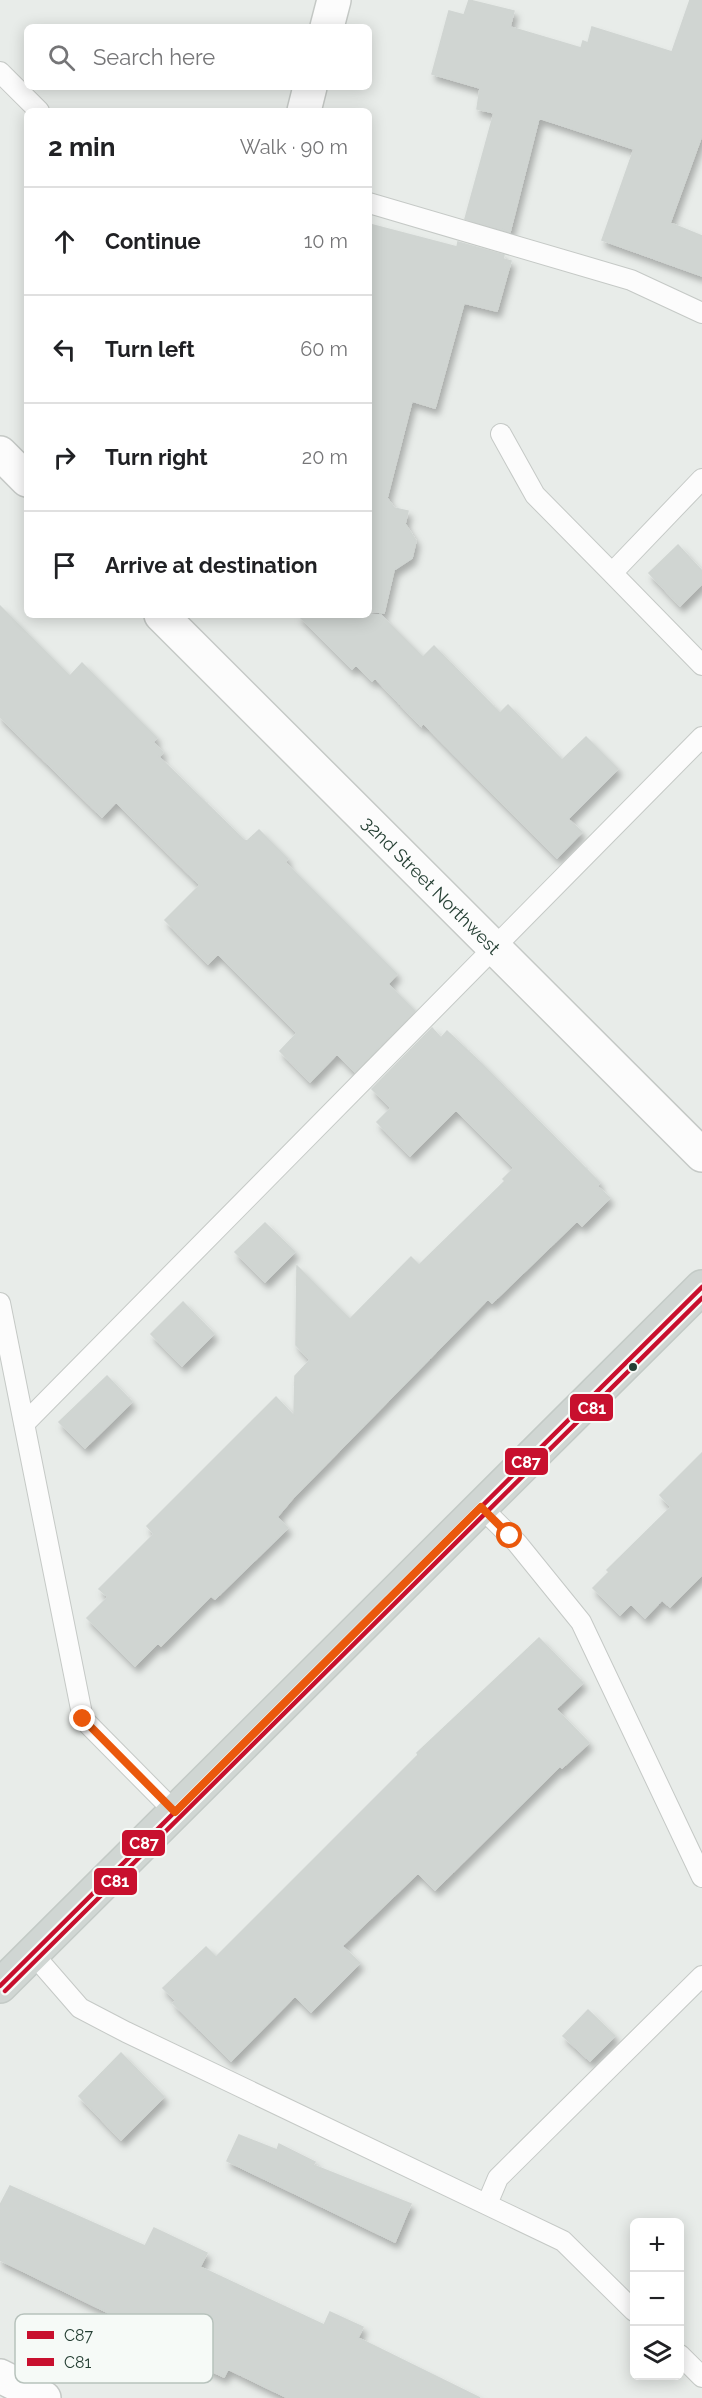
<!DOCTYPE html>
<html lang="en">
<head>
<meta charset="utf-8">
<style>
	:root { --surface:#fff; --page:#f2f2f2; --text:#202124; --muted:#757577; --line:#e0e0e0 }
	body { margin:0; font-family:Raleway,sans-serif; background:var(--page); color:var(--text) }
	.controls { position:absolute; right:18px; bottom:18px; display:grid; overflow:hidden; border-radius:9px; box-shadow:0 3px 15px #0003 }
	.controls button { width:54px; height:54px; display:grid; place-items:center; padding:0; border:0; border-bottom:2px solid var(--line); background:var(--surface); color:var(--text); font:30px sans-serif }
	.stop { position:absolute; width:18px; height:18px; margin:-14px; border:4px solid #ea580c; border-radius:50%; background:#fff }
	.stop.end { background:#ea580c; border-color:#fff; box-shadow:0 2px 6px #0008 }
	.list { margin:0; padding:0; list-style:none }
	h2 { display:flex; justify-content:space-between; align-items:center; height:78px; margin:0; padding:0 24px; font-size:26px }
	h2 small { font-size:20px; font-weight:400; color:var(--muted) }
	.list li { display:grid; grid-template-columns:39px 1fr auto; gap:18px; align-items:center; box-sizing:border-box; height:108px; padding:0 24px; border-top:2px solid var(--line) }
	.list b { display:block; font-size:22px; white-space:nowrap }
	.list em { font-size:20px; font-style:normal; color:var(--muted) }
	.icon { flex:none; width:33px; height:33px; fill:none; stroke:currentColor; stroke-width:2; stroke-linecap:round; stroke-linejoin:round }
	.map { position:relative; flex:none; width:702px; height:2398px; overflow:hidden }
	.search { position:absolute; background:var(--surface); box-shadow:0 3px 15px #0003; left:24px; top:24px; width:348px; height:66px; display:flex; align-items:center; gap:15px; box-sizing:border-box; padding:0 21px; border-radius:9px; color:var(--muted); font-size:22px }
	.panel { position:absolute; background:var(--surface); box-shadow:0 3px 15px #0003; left:24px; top:108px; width:348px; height:510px; border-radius:9px }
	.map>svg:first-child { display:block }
</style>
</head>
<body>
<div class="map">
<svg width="702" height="2398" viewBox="0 0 702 2398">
	<defs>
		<filter id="shadow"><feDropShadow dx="3.5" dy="6" stdDeviation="3" flood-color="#0004"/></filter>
	</defs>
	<rect width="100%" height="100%" fill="#e8ece9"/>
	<path fill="#d0d5d2" stroke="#d0d5d2" stroke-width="1.5" filter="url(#shadow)" d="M469,0L514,11L510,27L581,48L583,41L588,43L592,27L672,52L690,0H702V135L670,223L702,236V276L602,240L634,149L539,118L510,232L465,219L494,113L477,109L480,88L432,74L449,11L464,15Z
		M369,224L457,247L458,242L504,255L503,259L511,261L497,311L464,303L435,408L412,401L387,498L394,508L408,511L405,524L416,541L412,558L394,570L384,613L369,611Z
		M678,545L702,571V584L680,606L649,573Z
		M0,606L70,676L82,663L157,738L153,742L163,752L159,757L244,840L247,841L259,830L288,859L285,862L397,974L388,984L415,1011L355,1072L337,1054L310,1082L280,1051L297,1033L218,954L208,964L165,920L200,885L116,802L102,817L0,717Z
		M298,615H381L423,657L434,646L500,713L508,705L562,760L586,737L618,769L568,819L582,832L557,858L423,723L421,726L375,678L372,681L356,665L352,669Z
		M432,1028L441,1038L447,1031L482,1064L600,1183L597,1186L610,1198L582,1226L577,1221L492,1303L488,1299L293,1498L277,1517L288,1528L215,1599L211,1596L161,1646L158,1643L135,1666L87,1618L108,1597L99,1589L154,1534L147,1526L276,1397L294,1416L295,1376L310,1360L296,1345L297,1266L350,1319L411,1257L419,1265L505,1181L503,1179L514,1168L456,1110L410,1156L377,1122L391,1108L372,1089Z
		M265,1223L295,1252L265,1282L235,1252Z
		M183,1302L214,1334L182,1366L151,1334Z
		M107,1376L132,1402L85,1448L59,1422Z
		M702,1453V1575L670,1607L662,1600L645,1618L631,1604L620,1615L593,1588L609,1572L607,1570L671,1507L660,1495Z
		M539,1638L583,1683L556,1709L589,1743L562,1768L560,1766L435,1890L418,1873L342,1946L360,1963L311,2012L295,1996L231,2061L173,2003L176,2001L163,1988L206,1947L216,1957L418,1755L417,1753Z
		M588,2010L615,2036L590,2061L563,2036Z
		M121,2053L164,2097L121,2140L79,2096Z
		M239,2135L277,2150L279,2144L315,2162L313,2165L411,2204L395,2242L227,2161Z
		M10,2186L145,2246L154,2228L207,2253L200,2267L324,2325L330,2312L363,2327L358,2338L480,2398H288L228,2369L224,2377L187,2360L191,2353L0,2260V2205Z"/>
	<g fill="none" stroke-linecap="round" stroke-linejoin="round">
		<defs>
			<path id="service" d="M0,72L39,111
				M369,203L631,280L702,313
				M501,434L535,495L612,573
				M702,479L612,573L702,665
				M0,1303L83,1719L175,1812
				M24,1424L702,737
				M481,1507L517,1543L581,1622L702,1877
				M33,1954L80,2008L126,2032L563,2241L634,2311
				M487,2204L498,2178L702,1976
				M680,2355L702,2377"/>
			<g id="minor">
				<path d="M327,27L334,0"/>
				<path d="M304,111L310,87"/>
				<path d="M0,453L27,480"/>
				<path id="s1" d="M161,615L702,1155"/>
				<path d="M0,2376L44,2398"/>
			</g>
			<path id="primary" d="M0,1986L702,1287"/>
		</defs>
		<use href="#service" stroke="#c5c9c6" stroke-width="22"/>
		<use href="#minor" stroke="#c5c9c6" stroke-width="36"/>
		<use href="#primary" stroke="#c3cac6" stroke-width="36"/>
		<use href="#service" stroke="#fcfcfc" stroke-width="20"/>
		<use href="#minor" stroke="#fcfcfc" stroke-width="33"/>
		<use href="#primary" stroke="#d0d6d3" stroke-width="33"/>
		<defs>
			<path id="bus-1" d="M0,1986L702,1287"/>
			<path id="bus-2" d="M5,1991L702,1298"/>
		</defs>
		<use href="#bus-1" stroke="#f6faf7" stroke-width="9"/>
		<use href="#bus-2" stroke="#f6faf7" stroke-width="9"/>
		<use href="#bus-1" stroke="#c8102e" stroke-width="4.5"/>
		<use href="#bus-2" stroke="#c8102e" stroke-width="4.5"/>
	</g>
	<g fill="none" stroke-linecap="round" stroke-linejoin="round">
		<path stroke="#ea580c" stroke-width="8" d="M83,1719L175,1812L481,1507L510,1536"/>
	</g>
	<circle fill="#253f33" stroke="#f6faf7" stroke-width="2" cx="633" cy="1367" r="5"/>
	<g text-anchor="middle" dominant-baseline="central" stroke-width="4.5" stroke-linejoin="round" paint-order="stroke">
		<g font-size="18" fill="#253f33" stroke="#f6faf7">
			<text stroke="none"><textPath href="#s1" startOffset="382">32nd Street Northwest</textPath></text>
		</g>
	</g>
	<rect x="15" y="2314" width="198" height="69" rx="9" fill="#f6faf7" stroke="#b7c2bc" stroke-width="1.5"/>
	<rect x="27" y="2331" width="27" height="8" fill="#c8102e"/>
	<rect x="27" y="2358" width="27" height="8" fill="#c8102e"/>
	<g font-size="16" fill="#253f33">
		<text x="64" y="2341">C87</text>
		<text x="64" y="2368">C81</text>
	</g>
	<g stroke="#f6faf7" stroke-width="2">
		<rect x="569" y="1393" width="45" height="29" rx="6" fill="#c8102e"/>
		<rect x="504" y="1447" width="45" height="29" rx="6" fill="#c8102e"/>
		<rect x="121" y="1829" width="45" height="28" rx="6" fill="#c8102e"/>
		<rect x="93" y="1867" width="45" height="29" rx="6" fill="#c8102e"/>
	</g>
	<g font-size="16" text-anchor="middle" font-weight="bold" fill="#fff">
		<text x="592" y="1414">C81</text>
		<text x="526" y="1468">C87</text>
		<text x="144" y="1849">C87</text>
		<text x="115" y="1887">C81</text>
	</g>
</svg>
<div class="controls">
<button>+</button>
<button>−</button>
<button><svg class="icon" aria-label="layers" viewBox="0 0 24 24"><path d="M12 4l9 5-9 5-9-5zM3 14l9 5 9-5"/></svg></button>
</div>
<div class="stop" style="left:510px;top:1536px"></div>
<div class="stop end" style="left:83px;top:1719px"></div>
<div class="search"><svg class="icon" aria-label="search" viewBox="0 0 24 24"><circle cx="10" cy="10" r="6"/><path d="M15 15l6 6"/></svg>Search here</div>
<section class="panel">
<h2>2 min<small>Walk · 90 m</small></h2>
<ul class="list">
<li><svg class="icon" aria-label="ahead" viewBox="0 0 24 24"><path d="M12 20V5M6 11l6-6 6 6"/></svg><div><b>Continue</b></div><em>10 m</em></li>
<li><svg class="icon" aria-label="left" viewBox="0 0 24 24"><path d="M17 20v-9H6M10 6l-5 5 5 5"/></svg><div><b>Turn left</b></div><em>60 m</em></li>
<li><svg class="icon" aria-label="right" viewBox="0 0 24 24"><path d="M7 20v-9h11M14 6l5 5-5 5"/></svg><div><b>Turn right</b></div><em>20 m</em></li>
<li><svg class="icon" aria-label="arrive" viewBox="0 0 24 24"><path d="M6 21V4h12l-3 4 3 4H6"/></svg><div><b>Arrive at destination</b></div></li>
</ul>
</section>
</div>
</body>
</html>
